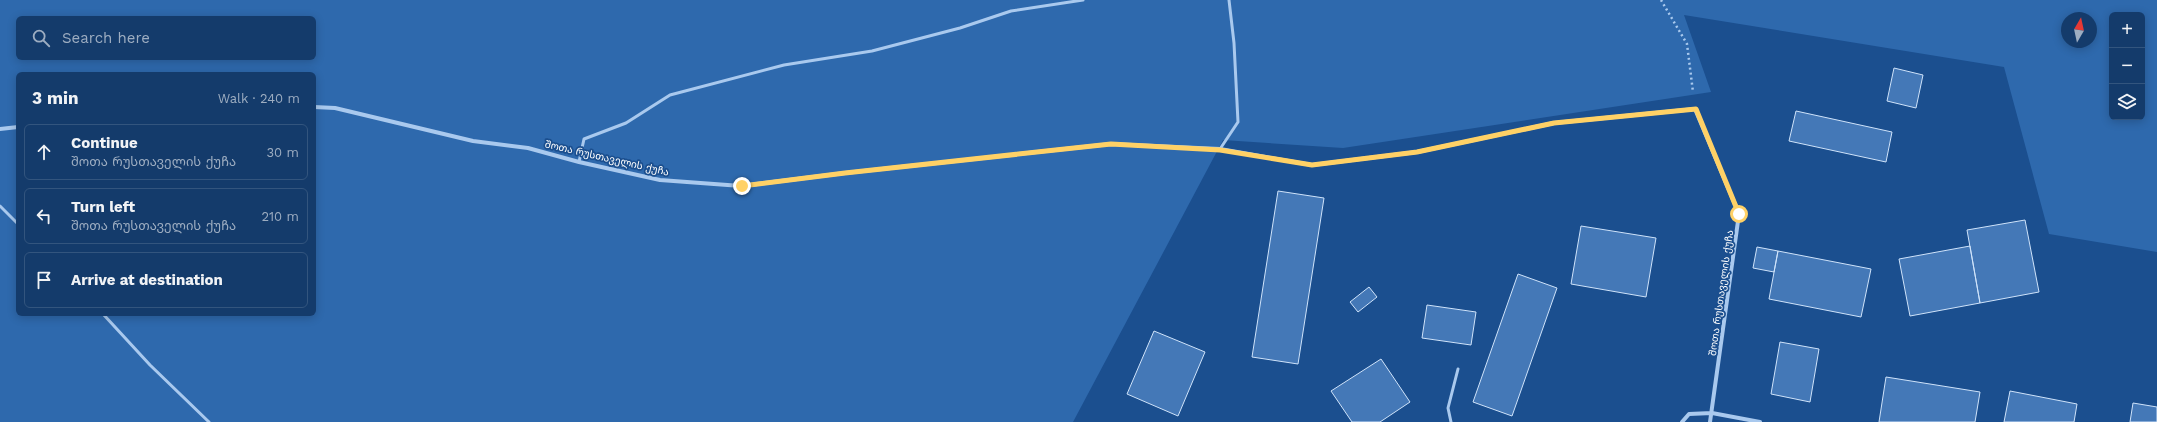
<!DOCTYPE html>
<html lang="en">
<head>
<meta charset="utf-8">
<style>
	:root { --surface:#143b6b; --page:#214673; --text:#f1f3f6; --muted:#9dadc1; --line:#33557e }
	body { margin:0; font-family:"Work Sans","Noto Sans Georgian",sans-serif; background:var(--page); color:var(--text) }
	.controls { position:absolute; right:12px; top:12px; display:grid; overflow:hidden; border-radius:6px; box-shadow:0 2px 10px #0003 }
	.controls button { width:36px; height:36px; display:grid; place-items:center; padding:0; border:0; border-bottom:1px solid var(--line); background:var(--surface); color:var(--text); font:20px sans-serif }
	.compass { position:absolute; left:2061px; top:12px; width:36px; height:36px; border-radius:50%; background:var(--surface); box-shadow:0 2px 10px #0003; rotate:9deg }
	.stop { position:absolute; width:12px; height:12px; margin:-9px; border:3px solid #ffd166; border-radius:50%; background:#fff }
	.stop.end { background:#ffd166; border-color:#fff; box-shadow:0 1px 4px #0008 }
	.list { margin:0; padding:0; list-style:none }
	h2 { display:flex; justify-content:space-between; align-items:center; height:52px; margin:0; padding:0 16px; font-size:17px }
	h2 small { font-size:13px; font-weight:400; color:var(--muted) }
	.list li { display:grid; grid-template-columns:26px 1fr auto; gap:12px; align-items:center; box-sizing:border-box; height:56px; margin:0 8px 8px; padding:0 8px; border:1px solid var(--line); border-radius:6px }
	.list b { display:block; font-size:15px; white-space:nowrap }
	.list p { margin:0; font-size:13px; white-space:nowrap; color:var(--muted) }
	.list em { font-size:13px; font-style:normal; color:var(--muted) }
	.icon { flex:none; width:22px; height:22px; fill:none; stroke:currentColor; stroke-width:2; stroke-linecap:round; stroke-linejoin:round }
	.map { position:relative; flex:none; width:2157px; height:422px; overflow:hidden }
	.search { position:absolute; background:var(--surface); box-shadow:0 2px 10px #0003; left:16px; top:16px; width:300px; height:44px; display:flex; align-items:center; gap:10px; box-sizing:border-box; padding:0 14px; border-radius:6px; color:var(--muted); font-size:15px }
	.panel { position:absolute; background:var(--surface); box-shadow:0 2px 10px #0003; left:16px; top:72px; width:300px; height:244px; border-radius:6px }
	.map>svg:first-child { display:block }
</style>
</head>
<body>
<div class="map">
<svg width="2157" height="422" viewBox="0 0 2157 422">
	<rect width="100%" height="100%" fill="#1b4f8f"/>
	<path fill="#2e69ad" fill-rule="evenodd" d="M0,0H2157V252L2049,234L2004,67L1684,15L1711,92L1343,148L1223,140L1073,422H0ZM2112,15H2142V117H2112ZM18,18H314V58H18ZM2067,18H2091V42H2067ZM18,74H314V314H18Z"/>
	<path fill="#4478b7" stroke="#cfe3fa" d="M1894,68L1923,75L1916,108L1887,101Z
		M1796,111L1892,132L1886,162L1789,141Z
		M1278,191L1324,198L1298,364L1252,357Z
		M2025,220L2039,292L1980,303L1967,230Z
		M1581,226L1656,238L1646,297L1571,284Z
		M1970,246L1980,303L1910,316L1899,259Z
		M1757,247L1778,251L1774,272L1753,268Z
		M1778,251L1871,269L1861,317L1769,299Z
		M1518,274L1557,288L1512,416L1473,402Z
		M1369,287L1377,297L1358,312L1350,302Z
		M1427,305L1476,312L1471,345L1422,338Z
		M1154,331L1205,352L1178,416L1127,394Z
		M1780,342L1819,349L1810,402L1771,394Z
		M1381,359L1410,402L1380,422H1352L1331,391Z
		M1886,377L1980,392L1975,422H1879Z
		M2010,391L2077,404L2074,422H2004Z
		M2133,403L2157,407V422H2130Z"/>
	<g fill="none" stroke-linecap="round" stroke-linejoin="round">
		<path stroke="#a9c9ee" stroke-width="2.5" stroke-dasharray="2 3" stroke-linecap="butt" d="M1661,0L1687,44L1693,92"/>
		<path stroke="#a9c9ee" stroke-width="3" d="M1220,149L1238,122L1234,43L1229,0
			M579,162L584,139L626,123L670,95L784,65L872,51L960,28L1011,11L1083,0
			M0,206L18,224
			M103,314L150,365L209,422
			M1451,422L1448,408L1458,369"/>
		<path stroke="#a9c9ee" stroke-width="4" d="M314,107L335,108L473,141L528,148L579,162L660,180L741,186L845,173L1111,144L1220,149L1312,165L1417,152L1554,123L1695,109L1739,214L1710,422
			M0,129L18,127
			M1682,422L1689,414L1712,413L1760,422"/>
	</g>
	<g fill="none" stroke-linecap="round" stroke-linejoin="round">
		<path stroke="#ffd166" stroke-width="5" d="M742,186L845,173L1111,144L1220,150L1312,165L1417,152L1554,123L1696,109L1739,214"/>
	</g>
	<g text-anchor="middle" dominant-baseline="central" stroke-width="3.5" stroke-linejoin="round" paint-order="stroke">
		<g font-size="10" fill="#fff" stroke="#1b4f8f">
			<text transform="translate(607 158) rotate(13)">შოთა რუსთაველის ქუჩა</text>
			<text transform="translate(1721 293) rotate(-82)">შოთა რუსთაველის ქუჩა</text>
		</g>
	</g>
</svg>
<div class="controls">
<button>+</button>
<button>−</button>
<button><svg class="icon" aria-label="layers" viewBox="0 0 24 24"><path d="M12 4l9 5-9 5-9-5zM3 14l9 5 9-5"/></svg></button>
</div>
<svg class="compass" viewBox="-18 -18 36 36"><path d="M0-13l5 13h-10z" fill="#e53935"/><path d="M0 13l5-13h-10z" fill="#9dadc1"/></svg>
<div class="stop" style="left:1739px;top:214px"></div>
<div class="stop end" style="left:742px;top:186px"></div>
<div class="search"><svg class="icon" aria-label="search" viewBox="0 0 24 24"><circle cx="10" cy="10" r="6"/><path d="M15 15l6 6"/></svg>Search here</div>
<section class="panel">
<h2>3 min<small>Walk · 240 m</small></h2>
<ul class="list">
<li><svg class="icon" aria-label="ahead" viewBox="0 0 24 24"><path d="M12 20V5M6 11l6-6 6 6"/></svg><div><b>Continue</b><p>შოთა რუსთაველის ქუჩა</p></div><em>30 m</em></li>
<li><svg class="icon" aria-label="left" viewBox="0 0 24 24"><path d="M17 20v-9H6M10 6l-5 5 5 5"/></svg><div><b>Turn left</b><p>შოთა რუსთაველის ქუჩა</p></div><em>210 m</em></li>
<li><svg class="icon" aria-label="arrive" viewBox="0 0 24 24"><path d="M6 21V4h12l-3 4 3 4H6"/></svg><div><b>Arrive at destination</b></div></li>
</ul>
</section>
</div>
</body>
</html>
